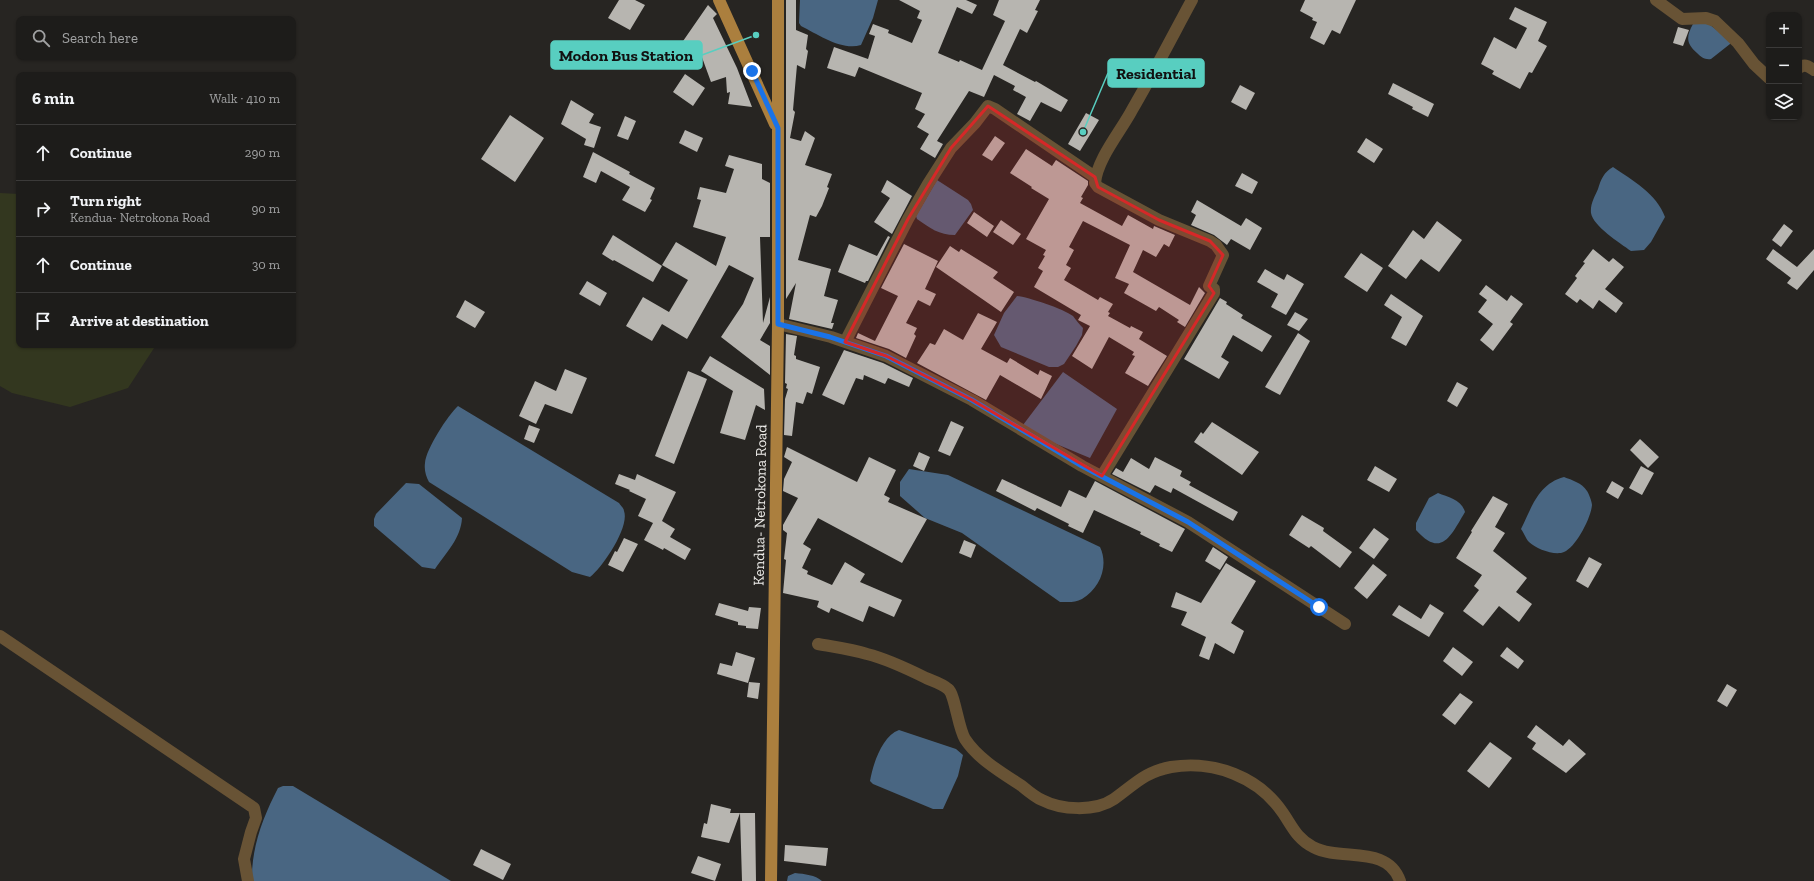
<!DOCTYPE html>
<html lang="en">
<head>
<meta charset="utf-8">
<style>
	:root { --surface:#1d1c1a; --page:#2a2927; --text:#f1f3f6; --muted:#a0a1a2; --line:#3b3a39 }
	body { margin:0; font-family:"Zilla Slab",serif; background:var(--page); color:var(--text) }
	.controls { position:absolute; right:12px; top:12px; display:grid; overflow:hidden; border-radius:8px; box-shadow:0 1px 3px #0004 }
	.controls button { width:36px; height:36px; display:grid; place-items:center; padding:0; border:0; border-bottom:1px solid var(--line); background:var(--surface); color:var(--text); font:20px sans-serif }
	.stop { position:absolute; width:12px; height:12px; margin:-9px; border:3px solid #1a73e8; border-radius:50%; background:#fff }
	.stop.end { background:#1a73e8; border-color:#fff; box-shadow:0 1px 4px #0008 }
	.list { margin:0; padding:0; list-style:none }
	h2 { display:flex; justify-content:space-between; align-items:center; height:52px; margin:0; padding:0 16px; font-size:17px }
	h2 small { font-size:13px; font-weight:400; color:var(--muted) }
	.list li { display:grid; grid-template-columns:26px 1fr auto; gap:12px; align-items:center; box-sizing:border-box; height:56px; padding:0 16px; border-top:1px solid var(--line) }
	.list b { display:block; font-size:15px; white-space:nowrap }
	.list p { margin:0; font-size:13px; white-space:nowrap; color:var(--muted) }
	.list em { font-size:13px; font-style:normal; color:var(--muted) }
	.icon { flex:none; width:22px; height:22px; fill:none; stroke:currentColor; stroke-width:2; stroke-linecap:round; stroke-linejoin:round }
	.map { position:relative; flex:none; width:1814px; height:881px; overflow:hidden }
	.search { position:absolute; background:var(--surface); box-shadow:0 1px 3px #0004; left:16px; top:16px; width:280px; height:44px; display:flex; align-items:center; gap:10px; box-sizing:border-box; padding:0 14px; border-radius:8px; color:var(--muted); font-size:15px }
	.panel { position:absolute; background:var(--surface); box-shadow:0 1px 3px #0004; left:16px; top:72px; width:280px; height:276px; border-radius:8px }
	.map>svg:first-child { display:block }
</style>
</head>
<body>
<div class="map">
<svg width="1814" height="881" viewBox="0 0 1814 881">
	<rect width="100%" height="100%" fill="#272522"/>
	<path fill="#33371f" d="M0,193L19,194V345H156L128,388L70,407L12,393L0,386Z"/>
	<path fill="#496682" d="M800,0H878L873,18L861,45C842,51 819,35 801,26L799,23Z
		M1705,21L1731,41L1730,44L1711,59C1705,60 1701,57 1697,53C1686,43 1686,37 1693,24Z
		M1613,167C1632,180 1657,194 1665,217L1651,242L1644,250L1631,251C1620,243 1593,226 1591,213C1590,204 1595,196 1598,189C1601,179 1604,172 1613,167Z
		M937,180L968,200L971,204L973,210L955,235C939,235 930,228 917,219L916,216Z
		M1017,296C1028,297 1064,309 1073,316C1076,320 1080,325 1083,328L1082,335L1076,346L1064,364L1058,367H1049L1001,347L994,335L1004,313Z
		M1063,372L1117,409L1090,458L1020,429Z
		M458,406L619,503C620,505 624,508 624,511C630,527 602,568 590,577L572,572L429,482C426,476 424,470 425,463C426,449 448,415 458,406Z
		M909,469L948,475L1100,547C1109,566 1100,588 1082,599C1075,603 1068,602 1060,602L962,533L925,518L900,496V482Z
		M1564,477C1572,480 1582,483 1587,491C1589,494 1592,502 1592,505C1591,518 1576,547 1564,552C1555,556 1536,549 1529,542C1526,539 1524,533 1521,529C1532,507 1538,484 1564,477Z
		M406,483L419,484L462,518C461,538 446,553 435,569L422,567L374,526V519L376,514Z
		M1438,493C1448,497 1462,500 1465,512C1451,535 1442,559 1416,530V523L1429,498Z
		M899,730L956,749L963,755L958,776L943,809H933L873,784L870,781C873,764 882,736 899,730Z
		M283,786H293L451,881H252C251,848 263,817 278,788Z
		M795,873C805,874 815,875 822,881H787L788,876Z"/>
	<path fill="#b7b5b0" d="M619,0H635L645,5L630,30L608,18Z
		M786,0H796V30L808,35L806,49L808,51L805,69L797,65L793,110L795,112L790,138L801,141L805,131L815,138L805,165L832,174L827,187L829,188L822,206L816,217L810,215L798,260L831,269L824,296L838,300L831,323H834L832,329L789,319L796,283L786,299Z
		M899,0H966L977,5L972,14L957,7L938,53L959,62L960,60L982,70L1005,21L993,15L999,0H1040L1035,10L1038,11L1027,33L1020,29L1003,65L1035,82L1036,81L1068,100L1061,112L1041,102L1030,121L1017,114L1026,97L1013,90L1015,86L994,75L984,97L969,91L937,141L943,144L935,158L920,149L929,134L917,127L925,114L915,109L922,93L859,67L855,77L827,68L834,47L868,59L875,36L869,34L873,24L889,30L888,33L912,43L922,20L917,18L920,11Z
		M1305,0H1356L1340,34L1332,30L1324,45L1310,38L1317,22L1312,20L1313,18L1300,11Z
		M708,5L717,14L713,18L737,68L752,107L728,104L730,92L727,93L726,77L711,82L696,41L677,68L668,62L679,43L681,44Z
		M1515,7L1547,22L1538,41L1547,46L1532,73L1529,72L1520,89L1492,74L1494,71L1481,64L1494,37L1516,49L1527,28L1509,19Z
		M1678,27L1689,30L1683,46L1673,43Z
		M685,74L705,88L693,106L673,92Z
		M1393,83L1434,104L1428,117L1412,109L1413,107L1388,94Z
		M1240,85L1255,93L1246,110L1231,102Z
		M571,100L594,114L589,123L601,127L594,148L584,145L586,139L561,124Z
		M1086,113L1099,120L1080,151L1068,144Z
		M510,115L544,138L515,182L481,159Z
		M625,116L636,121L628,140L617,136Z
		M685,130L703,138L697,152L679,143Z
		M995,136L1005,143L992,161L982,155Z
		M1366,138L1383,149L1374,163L1357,152Z
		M1026,149L1052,166L1056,160L1088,181V185L1081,197L1083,198L1080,203L1122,226L1128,215L1153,229L1154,226L1175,235L1169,247L1164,244L1156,257L1143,250L1133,272L1190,305L1199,287L1205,293L1185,327L1177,322L1179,320L1159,307L1156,311L1124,293L1129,284L1115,278L1130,245L1083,221L1069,247L1074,250L1066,265L1071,268L1064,280L1098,300L1100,297L1113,304L1108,312L1110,313L1108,316L1130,328L1131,326L1143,332L1139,339L1167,356L1148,386L1125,373L1135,356L1132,355L1134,352L1109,337L1092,369L1072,356L1090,326L1078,320L1081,315L1034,287L1043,271L1038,268L1045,256L1043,255L1046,250L1026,239L1049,199L1031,188L1032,187L1010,173Z
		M593,152L630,172L629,174L655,188L650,199L652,200L645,212L622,200L630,187L601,171L596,183L583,177Z
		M729,155L762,164V179L770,183V237H760L763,323L770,297V323L760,340L770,346V375L721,337L743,304L754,278L729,265L687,339L662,324L652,341L626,326L643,297L669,312L688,280L662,265L676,242L716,266L726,237L693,227L701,200L697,199L700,187L726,193L734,169L725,166Z
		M1242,173L1258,182L1252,194L1235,186Z
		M887,180L912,196L892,234L874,222L890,198L881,192Z
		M1197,200L1241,226L1246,218L1262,228L1250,250L1231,239L1227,245L1214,235L1191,225L1196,215L1191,212Z
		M974,212L994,226L987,237L967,223Z
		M1001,220L1021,234L1013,245L993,232Z
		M1437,221L1462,240L1439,272L1421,259L1406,279L1388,266L1413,230L1424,239Z
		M1784,224L1793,231L1781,247L1772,240Z
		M613,235L662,266L653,282L614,260L613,261L602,254Z
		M888,236L890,237L868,281H866L865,283L838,272L849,244L877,256Z
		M904,244L938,261L925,289L936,294L930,306L918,300L906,323L917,328L914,334L916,336L906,358L889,349L856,338L858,333L875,341L898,296L881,288Z
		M950,246L959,252L961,249L998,272L993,278L1014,292L1001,312L936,267Z
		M1593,249L1609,262L1613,258L1624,267L1605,289L1623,303L1616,313L1599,300L1593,309L1580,299L1577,303L1565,294L1577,278L1575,276L1585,263L1583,262Z
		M1773,249L1797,267L1814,249V270L1797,290L1787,283L1791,278L1766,259Z
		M1361,253L1383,268L1367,292L1344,277Z
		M1265,269L1284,280L1287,274L1304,284L1286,315L1271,307L1278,294L1257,282Z
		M587,281L607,293L600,306L579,294Z
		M1486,285L1507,301L1511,295L1523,304L1510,322L1513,324L1493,351L1480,340L1493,324L1478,312L1487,300L1479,294Z
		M1391,294L1423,316L1406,346L1391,338L1402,317L1384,305Z
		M1220,298L1227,302L1226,304L1243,315L1241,318L1272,336L1262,352L1233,335L1221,357L1229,362L1219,379L1184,359Z
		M465,300L485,312L475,328L456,317Z
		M1295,312L1308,319L1299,331L1287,325Z
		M978,313L997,322L981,349L1007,363L1010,358L1038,375L1040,370L1052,376L1041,399L1000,375L986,400L917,363L930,343L935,345L944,329L963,340Z
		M1298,333L1310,341L1280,395L1265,387Z
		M786,334L797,336L794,355L796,356V359L820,367L812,394L807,392L803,404L796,402L792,436L784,435L785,399L788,389L786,388L787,384L785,383Z
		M844,350L883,363L913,378L909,387L888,378L885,384L864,375L863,380L856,378L844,405L822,395Z
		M710,356L764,389L765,410L756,405L745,440L720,433L733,391L701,371Z
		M565,369L587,378L572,414L545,404L536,424L519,416L535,381L556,391Z
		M688,371L707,379L674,464L655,456Z
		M1457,382L1468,388L1457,407L1447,401Z
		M951,421L964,427L950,456L938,451Z
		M1212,422L1259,452L1242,475L1194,442L1201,432L1203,434Z
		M529,425L540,429L534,443L524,439Z
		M1640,439L1659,457L1648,468L1630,450Z
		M787,447L857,482L869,457L896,470L884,495L890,498L888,502L927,519L902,563L818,518L803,544L811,549L802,568L808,571L807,574L832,585L845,562L865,574L860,582L902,600L894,617L869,606L863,622L831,608L829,613L817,607L819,601L783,593L786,560L784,559L787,533L783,530V525L798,498L783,491L784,479L792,462L784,457Z
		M919,452L930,457L924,471L913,466Z
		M1155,457L1182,471L1180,476L1191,482L1189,485L1238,512L1233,521L1173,488L1171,493L1155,485L1150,493L1112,474L1116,468L1123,472L1131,458L1149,469Z
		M1375,466L1397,479L1389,492L1367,480Z
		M1641,466L1654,473L1642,495L1629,488Z
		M619,474L635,480L637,474L676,492L662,521L675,529L670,537L691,549L685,560L664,548L663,550L644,540L653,523L638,516L646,499L629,491L630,490L615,484Z
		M1002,479L1061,507L1069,490L1086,498L1095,481L1185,529L1172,552L1159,546L1160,544L1140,534L1141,532L1094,510L1083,533L1068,526L1069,524L1037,508L1035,511L996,491Z
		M1612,481L1624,488L1618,499L1606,492Z
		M1493,496L1508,504L1495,527L1505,533L1493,551L1527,578L1516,592L1532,604L1519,622L1499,606L1483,626L1463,611L1479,590L1474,586L1482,575L1456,558L1472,532L1471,531Z
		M1302,515L1324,528L1323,531L1352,552L1340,568L1311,546L1309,548L1289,535Z
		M1374,528L1389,539L1374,559L1359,548Z
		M624,538L638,544L623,572L608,565L615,551L617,552Z
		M964,540L976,545L971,558L959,553Z
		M1213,547L1228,557L1220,570L1205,561Z
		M1589,557L1602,564L1588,588L1576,581Z
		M1226,563L1256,581L1231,623L1244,631L1234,654L1215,643L1209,660L1199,656L1206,637L1181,625L1187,612L1171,607L1176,592L1201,603Z
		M1373,564L1387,575L1367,599L1354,588Z
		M719,603L748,611L749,607L761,608L758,629L746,628V626L738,625V622L715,615Z
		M1430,604L1444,613L1429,637L1392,615L1399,605L1421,619Z
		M1453,647L1473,662L1462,676L1443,661Z
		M1507,647L1524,661L1518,669L1500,656Z
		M736,652L755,658L748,683L717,674L720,663L732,666Z
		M749,682L760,683L758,699L747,697Z
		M1727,684L1737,690L1727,707L1717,701Z
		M1460,693L1473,702L1455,725L1442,715Z
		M1536,725L1563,746L1569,739L1586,754L1566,773L1532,749L1536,743L1527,737Z
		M1490,742L1512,758L1489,788L1467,771Z
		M711,804L731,809L730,813H740L729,843L701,837L704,823L707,824Z
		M740,813H755L756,881H742Z
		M785,845L828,848L826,866L784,861Z
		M481,849L511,864L503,880L473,865Z
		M698,856L721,864L715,881L691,873Z"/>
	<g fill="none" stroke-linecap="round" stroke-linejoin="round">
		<path stroke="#685335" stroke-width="12" d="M1656,0L1682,19L1706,18L1715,21L1738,43L1754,64L1769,78
			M1799,68C1805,63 1809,67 1814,70
			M778,324L831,337L886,356L972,400L1082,466L1188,522L1345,624
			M845,342L908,219L928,184L951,148L975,123L988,106L995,109L1095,177
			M1102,476L1214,293V289L1209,286L1223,255L1216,245L1210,241L1159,220L1098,187L1095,183C1097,159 1121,131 1132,110C1153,74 1172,37 1192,0
			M0,636L254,808L256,818L251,832L244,859L248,881
			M818,644C834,647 851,649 867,654C887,659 908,669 926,678C933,681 943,684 948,689C955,694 958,728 965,739C978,759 1002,773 1022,786C1028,791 1035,797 1042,800C1061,810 1095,812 1114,799C1134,785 1144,772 1171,767C1214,760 1259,777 1283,813C1292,826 1297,839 1313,847C1341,862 1387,844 1400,881"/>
		<path stroke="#ab7f3e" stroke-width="12" d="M719,0L775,124
			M771,881L778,324V0"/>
	</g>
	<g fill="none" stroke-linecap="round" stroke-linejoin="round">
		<path stroke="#1a73e8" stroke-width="5" d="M752,71L778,128V324L830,337L886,356L972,400L1082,466L1188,522L1319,607"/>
	</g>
	<path fill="#d62828" fill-opacity="0.2" stroke="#d62828" stroke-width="3" stroke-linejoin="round" d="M988,106L1095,177L1098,187L1159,220L1210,241L1223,255L1209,286L1214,293L1102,476L972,400L886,356L845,342L908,219L951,148Z"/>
	<g text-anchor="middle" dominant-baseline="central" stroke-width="4" stroke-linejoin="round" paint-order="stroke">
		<g font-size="15" fill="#ecebe8" stroke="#272522">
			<text transform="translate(760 505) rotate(-89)">Kendua- Netrokona Road</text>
		</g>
	</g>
	<path fill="none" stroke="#58cec0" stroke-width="1.5" d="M756 35L702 55M1083 132L1108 73"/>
	<g fill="#58cec0" stroke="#272522" stroke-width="1.5">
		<circle cx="756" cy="35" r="4"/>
		<circle cx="1083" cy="132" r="4"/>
	</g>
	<g fill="#58cec0" stroke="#58cec0" stroke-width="1.5">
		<rect x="551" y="41" width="151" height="28" rx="4"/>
		<rect x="1108" y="59" width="96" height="28" rx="4"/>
	</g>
	<g font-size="16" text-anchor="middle" font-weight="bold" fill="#111">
		<text x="626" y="61">Modon Bus Station</text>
		<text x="1156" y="79">Residential</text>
	</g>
</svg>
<div class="controls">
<button>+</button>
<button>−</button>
<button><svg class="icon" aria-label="layers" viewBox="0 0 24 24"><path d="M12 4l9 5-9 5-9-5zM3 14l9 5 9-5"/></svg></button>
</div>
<div class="stop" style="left:1319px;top:607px"></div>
<div class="stop end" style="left:752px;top:71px"></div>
<div class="search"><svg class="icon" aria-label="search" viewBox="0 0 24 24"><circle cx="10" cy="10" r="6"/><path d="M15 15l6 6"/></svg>Search here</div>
<section class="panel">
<h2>6 min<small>Walk · 410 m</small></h2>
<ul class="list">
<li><svg class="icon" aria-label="ahead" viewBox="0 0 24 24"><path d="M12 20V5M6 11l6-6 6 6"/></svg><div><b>Continue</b></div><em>290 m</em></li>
<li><svg class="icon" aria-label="right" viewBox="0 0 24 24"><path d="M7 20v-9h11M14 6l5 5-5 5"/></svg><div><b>Turn right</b><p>Kendua- Netrokona Road</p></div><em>90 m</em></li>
<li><svg class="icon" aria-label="ahead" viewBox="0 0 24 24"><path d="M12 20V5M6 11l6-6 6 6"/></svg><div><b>Continue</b></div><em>30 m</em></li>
<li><svg class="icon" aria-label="arrive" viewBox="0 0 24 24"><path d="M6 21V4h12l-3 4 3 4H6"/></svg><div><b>Arrive at destination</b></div></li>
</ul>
</section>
</div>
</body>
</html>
